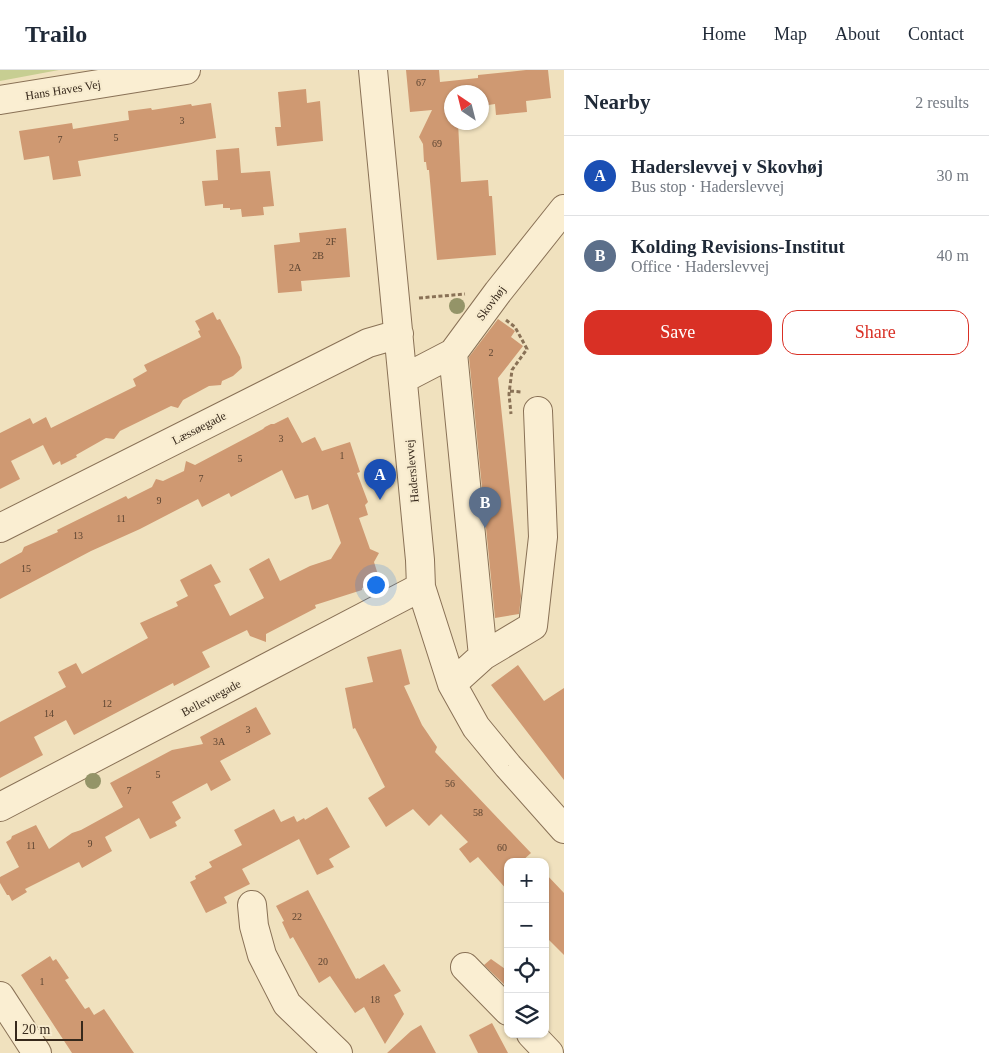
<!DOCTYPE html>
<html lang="en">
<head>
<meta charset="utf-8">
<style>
	:root { --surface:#fff; --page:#f6f6f7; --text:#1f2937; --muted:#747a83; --line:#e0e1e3; --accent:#d93025 }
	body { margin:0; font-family:"Times New Roman",serif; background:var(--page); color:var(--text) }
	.controls { position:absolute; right:15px; bottom:15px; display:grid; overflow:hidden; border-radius:10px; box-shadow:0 1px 4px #0004 }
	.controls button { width:45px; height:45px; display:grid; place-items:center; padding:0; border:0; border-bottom:1px solid var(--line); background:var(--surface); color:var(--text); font:25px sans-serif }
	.compass { position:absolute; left:444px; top:15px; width:45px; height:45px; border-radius:50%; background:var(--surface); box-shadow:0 1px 4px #0004; rotate:325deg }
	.scale { position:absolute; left:15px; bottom:12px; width:68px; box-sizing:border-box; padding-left:5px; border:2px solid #37291c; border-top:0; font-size:14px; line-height:18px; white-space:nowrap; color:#37291c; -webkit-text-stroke:4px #f7ebce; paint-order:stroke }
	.you { position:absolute; left:375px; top:514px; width:18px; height:18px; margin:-12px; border:4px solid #fff; border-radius:50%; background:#1a73e8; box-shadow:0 0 0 8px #1a73e833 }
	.badge { display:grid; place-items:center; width:32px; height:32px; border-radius:50%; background:var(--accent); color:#fff; font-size:16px; font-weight:700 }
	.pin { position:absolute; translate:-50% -41px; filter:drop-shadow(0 1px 2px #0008) }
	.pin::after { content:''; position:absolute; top:26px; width:18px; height:15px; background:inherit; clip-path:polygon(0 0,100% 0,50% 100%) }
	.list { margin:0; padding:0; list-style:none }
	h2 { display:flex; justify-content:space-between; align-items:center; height:65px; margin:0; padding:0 20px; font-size:21px }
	h2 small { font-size:16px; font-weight:400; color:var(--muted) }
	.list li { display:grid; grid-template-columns:32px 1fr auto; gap:15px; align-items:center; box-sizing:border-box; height:80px; padding:0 20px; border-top:1px solid var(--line) }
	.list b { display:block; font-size:19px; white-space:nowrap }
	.list p { margin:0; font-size:16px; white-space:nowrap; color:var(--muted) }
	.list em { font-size:16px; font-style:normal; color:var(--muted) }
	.actions { display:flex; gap:10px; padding:15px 20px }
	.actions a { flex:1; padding:11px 0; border:1px solid var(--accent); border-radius:15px; text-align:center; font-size:18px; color:var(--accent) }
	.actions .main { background:var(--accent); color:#fff }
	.icon { flex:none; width:28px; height:28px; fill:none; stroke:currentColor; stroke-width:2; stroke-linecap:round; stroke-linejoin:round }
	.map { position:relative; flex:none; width:564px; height:983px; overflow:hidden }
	header { display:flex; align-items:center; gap:30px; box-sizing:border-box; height:70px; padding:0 25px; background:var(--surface); border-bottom:1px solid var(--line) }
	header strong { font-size:24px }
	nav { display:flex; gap:28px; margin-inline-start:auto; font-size:18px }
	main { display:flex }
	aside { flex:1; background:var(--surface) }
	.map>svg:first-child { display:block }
</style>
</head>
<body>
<header>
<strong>Trailo</strong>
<nav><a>Home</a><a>Map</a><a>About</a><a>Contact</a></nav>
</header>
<main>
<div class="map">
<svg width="564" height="983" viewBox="0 0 564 983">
	<rect width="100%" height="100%" fill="#f0e1be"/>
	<path fill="#c7ce92" d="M0,0H59L0,11Z"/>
	<path fill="#cf9972" d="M406,0H439L440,12L478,8V5L526,0H548L551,28L526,31L527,42L496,45L495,34L482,36V22H452V52H458L461,112L488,110L489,126H492L496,185L437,190L429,100H427L426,92H424L423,74L419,67L432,40L410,42Z
		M306,19L307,33L320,31L323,71L277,76L275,57H281L278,22Z
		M211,33L216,68L78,91L81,106L53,110L49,86L24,90L19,61L72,53L73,59L129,50L128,41L151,38L152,40L191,34L192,36Z
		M239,78L241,103L270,101L274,136L263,137L264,145L242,147L241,139L230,140V138H223V134L205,136L202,111L218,110L216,80Z
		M346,158L350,207L301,211L302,221L278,223L274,175L300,172L299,163Z
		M213,242L217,250L220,249L240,287L242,298L233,306L222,311L221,315L209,316L183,330L178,338L171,336L120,361L114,369L106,368L76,385L77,387L61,395L60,391L53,395L43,375L11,391L20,409L0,419V363L30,348L33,354L46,347L51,358L136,316L133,309L147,301L144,295L201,267L198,261L200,260L195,251Z
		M498,249L515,261L511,267L523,276L498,308L521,526L519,544L495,548L469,287Z
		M288,347L302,373L315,367L322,381L350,372L360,402L357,403L368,432L365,435L368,445L359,448L370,479L379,483L374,492L379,508L368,512L369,516L362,518V520L315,535L316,538L266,564V572L250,566L247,560L202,582L210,597L174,616L173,613L74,665L66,650L34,667L43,685L0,708V652L66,617L58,602L76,593L82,604L148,568L140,553L178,536L176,532L188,526L180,510L211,494L221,512L214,515L230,546L264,528L249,499L269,488L280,511L310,496L331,489L341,473L328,434L312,440L308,425L295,429L282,400L231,427L229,423L202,437L198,429L140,459L91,481L0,529V494L22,482L24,477L58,462L57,460L126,426L128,429L152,417L156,409L163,411L184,401L186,391L195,395L263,359L265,357L271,354H274Z
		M401,579L410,614L404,616L422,655L437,677L435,682L531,783L521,792H508V821L478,787L470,793L459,779L468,772L441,744L429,756L413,739L386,757L368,728L385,717L355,658L353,659L345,618L373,612L367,587Z
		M518,595L544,631L564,618V710L491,615Z
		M256,637L271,664L220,691L231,710L211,721L207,713L172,732L181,748L175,752L177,756L150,769L139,748L105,767L112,781L82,798L79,792L25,819L27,822L12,831L9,825H7L0,813V807L19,797L6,772L11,769L12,766L36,755L49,779L72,763L81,760L123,737L110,713L172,680L203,674L200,667Z
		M327,737L350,777L329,789L334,797L317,805L299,769L242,799L250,814L224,827L227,833L206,843L190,812L196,809L195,806L212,797L209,792L242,775L234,760L274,739L281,752L294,746L297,752L304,748L305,750Z
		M545,803L564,823V885L545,866Z
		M308,820L356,909L358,908L359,909L384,894L401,921L394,925L404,944L385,974L364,937L355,943L330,906L319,913L293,867L290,869L282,852L284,851L276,836Z
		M50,886L53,891L56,889L69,908L65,910L85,939L89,937L94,945L104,939L134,983H72L21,905Z
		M491,889L508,901V918L484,895Z
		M492,953L508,983H478L469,965Z
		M421,955L436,983H387L411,961Z"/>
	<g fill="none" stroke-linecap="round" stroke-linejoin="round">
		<defs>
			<path id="minor" d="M373,0L420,490L421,517L452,614L476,657L508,696L564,759
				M0,30L186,0
				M403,309L453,283L498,222L564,139
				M0,458L368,273L399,264
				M483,586L533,556L543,467L538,341
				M452,614L483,586L453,283
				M0,737L421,517
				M252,835L254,856L262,885L287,934L338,983
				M465,897L508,941
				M0,926L37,983
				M531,964L549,983"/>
		</defs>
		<use href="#minor" stroke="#897156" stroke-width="30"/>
		<path stroke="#897156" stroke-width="3" stroke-dasharray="4 2.5" stroke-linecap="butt" d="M419,228L465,224
			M506,250L515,257L527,279L512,300L509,324L511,344
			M510,321L521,322"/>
		<use href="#minor" stroke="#faeed2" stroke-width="28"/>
	</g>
	<g fill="#949468">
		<circle cx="457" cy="236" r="8"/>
		<circle cx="93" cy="711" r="8"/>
	</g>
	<g text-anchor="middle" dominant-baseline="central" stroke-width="4.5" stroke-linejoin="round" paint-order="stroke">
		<g font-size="10" fill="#5d4532">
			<text x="421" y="12">67</text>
			<text x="182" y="50">3</text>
			<text x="116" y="67">5</text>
			<text x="60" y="69">7</text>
			<text x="437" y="73">69</text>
			<text x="331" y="171">2F</text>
			<text x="318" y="185">2B</text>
			<text x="295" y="197">2A</text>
			<text x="491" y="282">2</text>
			<text x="281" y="368">3</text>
			<text x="342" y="385">1</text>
			<text x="240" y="388">5</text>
			<text x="201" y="408">7</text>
			<text x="159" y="430">9</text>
			<text x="121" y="448">11</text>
			<text x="78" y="465">13</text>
			<text x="26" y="498">15</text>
			<text x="107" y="633">12</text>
			<text x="49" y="643">14</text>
			<text x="248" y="659">3</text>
			<text x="219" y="671">3A</text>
			<text x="158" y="704">5</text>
			<text x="450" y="713">56</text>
			<text x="129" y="720">7</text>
			<text x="478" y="742">58</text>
			<text x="90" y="773">9</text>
			<text x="31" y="775">11</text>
			<text x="502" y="777">60</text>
			<text x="297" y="846">22</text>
			<text x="323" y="891">20</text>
			<text x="42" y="911">1</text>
			<text x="375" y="929">18</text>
		</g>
		<g font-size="12" fill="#37291c" stroke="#f7ebce">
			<text transform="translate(63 20) rotate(-9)">Hans Haves Vej</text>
			<text transform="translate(491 233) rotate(-53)">Skovhøj</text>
			<text transform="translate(199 358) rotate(-27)">Læssøegade</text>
			<text transform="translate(412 401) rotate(-95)">Haderslevvej</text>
			<text transform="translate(211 628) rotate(-28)">Bellevuegade</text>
		</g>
	</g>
</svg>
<div class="controls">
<button>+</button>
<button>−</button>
<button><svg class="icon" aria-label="locate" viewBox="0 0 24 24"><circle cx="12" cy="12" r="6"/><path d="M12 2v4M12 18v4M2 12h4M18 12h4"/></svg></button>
<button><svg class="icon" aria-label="layers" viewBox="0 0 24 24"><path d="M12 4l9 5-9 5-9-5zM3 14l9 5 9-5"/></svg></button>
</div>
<svg class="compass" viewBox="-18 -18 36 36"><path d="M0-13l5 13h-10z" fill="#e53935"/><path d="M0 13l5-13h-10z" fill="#747a83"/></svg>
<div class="scale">20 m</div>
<div class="you"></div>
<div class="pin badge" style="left:380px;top:430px;background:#1a4fb4">A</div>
<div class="pin badge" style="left:485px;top:458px;background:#5c6f8a">B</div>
</div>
<aside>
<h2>Nearby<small>2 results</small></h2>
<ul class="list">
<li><span class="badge" style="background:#1a4fb4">A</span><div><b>Haderslevvej v Skovhøj</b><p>Bus stop · Haderslevvej</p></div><em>30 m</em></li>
<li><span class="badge" style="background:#5c6f8a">B</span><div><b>Kolding Revisions-Institut</b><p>Office · Haderslevvej</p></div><em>40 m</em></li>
</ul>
<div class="actions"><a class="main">Save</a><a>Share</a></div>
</aside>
</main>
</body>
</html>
